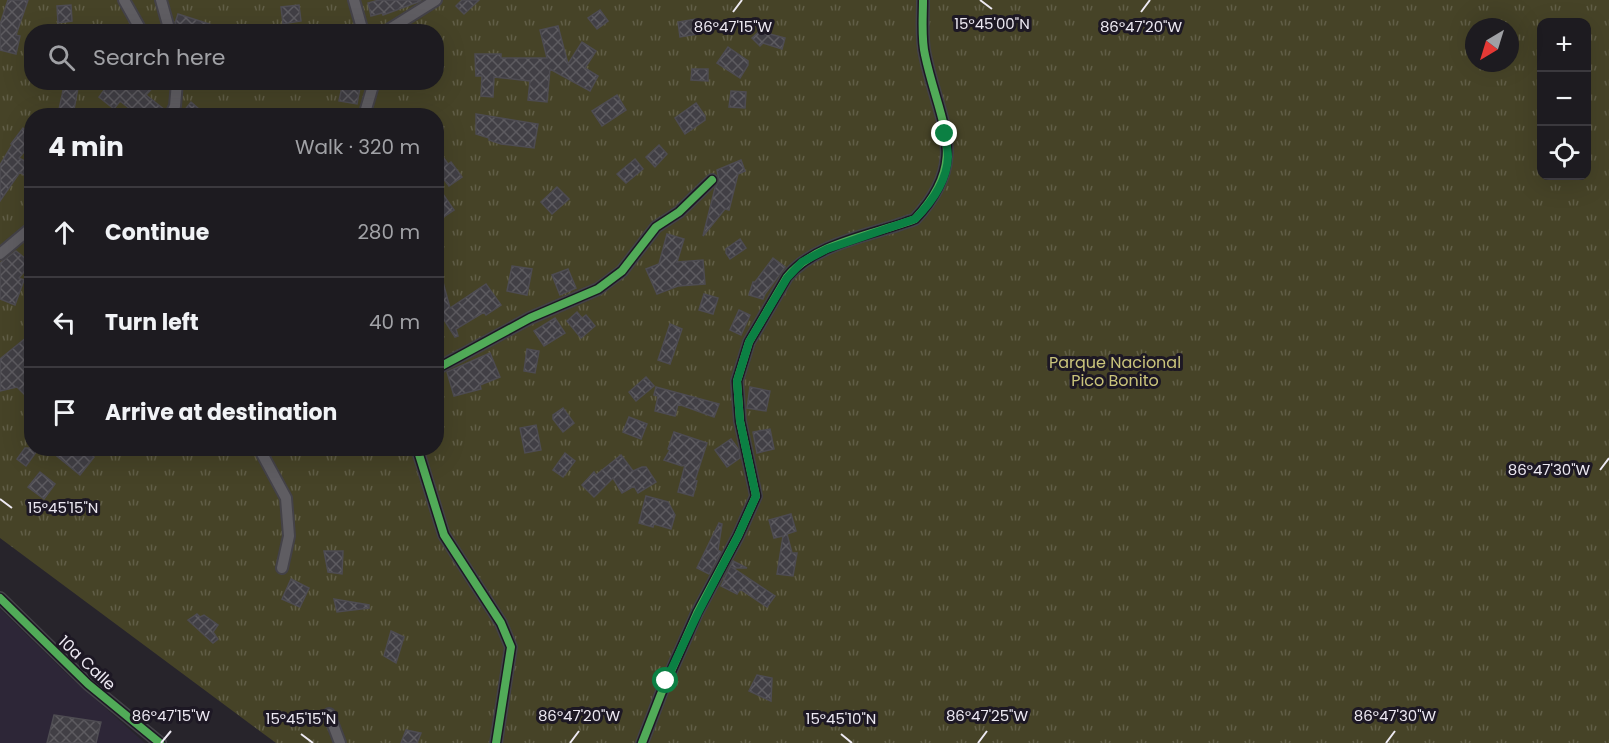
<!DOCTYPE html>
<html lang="en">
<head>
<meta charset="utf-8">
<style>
	:root { --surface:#1d1b20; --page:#2a282d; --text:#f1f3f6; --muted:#a0a1a5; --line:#3b393e }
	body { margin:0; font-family:Poppins,sans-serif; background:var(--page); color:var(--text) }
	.controls { position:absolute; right:18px; top:18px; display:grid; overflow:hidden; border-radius:12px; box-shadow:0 6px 24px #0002 }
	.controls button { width:54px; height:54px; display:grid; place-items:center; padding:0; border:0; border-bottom:2px solid var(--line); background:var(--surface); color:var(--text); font:30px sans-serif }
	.compass { position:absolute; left:1465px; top:18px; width:54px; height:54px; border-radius:50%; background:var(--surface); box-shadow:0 6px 24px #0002; rotate:218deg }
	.stop { position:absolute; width:18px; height:18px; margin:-14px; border:4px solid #0b8043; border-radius:50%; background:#fff }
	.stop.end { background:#0b8043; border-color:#fff; box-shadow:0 2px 6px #0008 }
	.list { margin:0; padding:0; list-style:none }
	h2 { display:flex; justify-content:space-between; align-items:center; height:78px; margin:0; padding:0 24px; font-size:26px }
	h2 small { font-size:20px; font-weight:400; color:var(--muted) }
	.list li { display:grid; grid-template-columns:39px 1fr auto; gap:18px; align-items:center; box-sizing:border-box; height:90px; padding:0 24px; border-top:2px solid var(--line) }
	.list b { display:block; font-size:22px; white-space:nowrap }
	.list em { font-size:20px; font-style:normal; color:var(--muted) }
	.icon { flex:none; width:33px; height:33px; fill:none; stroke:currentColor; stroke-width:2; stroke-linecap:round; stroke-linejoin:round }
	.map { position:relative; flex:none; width:1609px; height:743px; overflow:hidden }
	.search { position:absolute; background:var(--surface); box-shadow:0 6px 24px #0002; left:24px; top:24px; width:420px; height:66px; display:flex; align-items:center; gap:15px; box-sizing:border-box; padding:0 21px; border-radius:24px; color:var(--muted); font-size:22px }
	.panel { position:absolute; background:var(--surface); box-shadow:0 6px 24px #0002; left:24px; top:108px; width:420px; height:348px; border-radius:24px }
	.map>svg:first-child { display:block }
</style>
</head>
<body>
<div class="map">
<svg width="1609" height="743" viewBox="0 0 1609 743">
	<defs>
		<pattern id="park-tufts" width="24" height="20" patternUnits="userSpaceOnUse" patternTransform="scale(1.5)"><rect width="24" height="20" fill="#464327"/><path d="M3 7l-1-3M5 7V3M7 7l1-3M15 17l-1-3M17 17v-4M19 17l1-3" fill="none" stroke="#615e47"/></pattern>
		<pattern id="building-cross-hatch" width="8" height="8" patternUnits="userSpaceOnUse" patternTransform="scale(1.5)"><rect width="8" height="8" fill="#413f45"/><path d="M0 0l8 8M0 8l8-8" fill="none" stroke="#5d5b60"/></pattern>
	</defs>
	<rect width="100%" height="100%" fill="#27242b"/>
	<path fill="#2d2637" d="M0,609L70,677L145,743H0Z"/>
	<path fill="url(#park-tufts)" fill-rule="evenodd" d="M0,0H1609V743H276L0,538ZM1542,22H1586V176H1542ZM1474,27H1510V63H1474ZM32,32H436V82H32ZM32,116H436V448H32Z"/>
	<path fill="url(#building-cross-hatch)" stroke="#4e4c52" stroke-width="1.5" d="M8,0H28L16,35L20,36L16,54L0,50V24Z
		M379,0H421V1L383,15L382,13L371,16L368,3Z
		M462,0H479L464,14L456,6Z
		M71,5L72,21L58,23L57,6Z
		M299,5L301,21L283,24L281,7Z
		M600,10L608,21L597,29L588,18Z
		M178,14L225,29V32H189L177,27L175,23Z
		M696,19L699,34L680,37L678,22Z
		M558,26L568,64L582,42L596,51L585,68L598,76L590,91L550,69L547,102L528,100L530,81L494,77L493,97L481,96L482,76H476L475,54H501V58H547L540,30Z
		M762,29L766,33L785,38L782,49L763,43L760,46L752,38Z
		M728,47L748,61V65L740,78L717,63Z
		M692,69H708V81L691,80Z
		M110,82H158L146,95L165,110L163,116H139L120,101L114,109L99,97Z
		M343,82H361L357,104L339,101Z
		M64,86L78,88L73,115L58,114Z
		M731,91L746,92L745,108L729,107Z
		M617,95L626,110L602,126L592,111Z
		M191,102L207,116H180Z
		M696,103L705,116V120L685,134L675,118Z
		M476,114L538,124L534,148L501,144L489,140V138L476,134Z
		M23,128L32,135V142L19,158L32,165V181L20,172L0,201V165L12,145L11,144Z
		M659,145L667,154L655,167L646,157Z
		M436,147L448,164L451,162L462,177L449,186L436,169Z
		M635,159L643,169L626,183L617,174Z
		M741,160L745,171L738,174L729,210L725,209L703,236L715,188L719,181L717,170Z
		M436,184L454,210L442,218L436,211Z
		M557,187L569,199L552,214L541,202Z
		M667,234L684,239L677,262L703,260L705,284L678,286L657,294L646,269L659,264Z
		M740,239L746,248L730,259L726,253V249Z
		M16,251L31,263L19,278L24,280L15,305L0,299V263Z
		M773,258L785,267L765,294L763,299L749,295L753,282H755Z
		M512,266L532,269L527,295L507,291Z
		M568,269L576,288L560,295L552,275Z
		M436,271H440L450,308L486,284L501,305L486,315L484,312L456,329L458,336L455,337L436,307Z
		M704,294L718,298L713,314L699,310Z
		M739,310L750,315L741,335L730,330Z
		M577,312L582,318L586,315L595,326L581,338L567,321Z
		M555,318L565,333L544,346L534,331Z
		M670,324L682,329L670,364L658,360Z
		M32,333V402L17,387L0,391V359Z
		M527,349L539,351L535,373L524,371Z
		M490,353L500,377L480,385L481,389L454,396L447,372Z
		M646,377L654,386L636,401L629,392Z
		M656,387L719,404L714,417L678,404L675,416L655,411L658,396L654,395Z
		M750,387L770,391L766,411L747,408Z
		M563,408L574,423L563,432L553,419V415Z
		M629,417L647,424L641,439L623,432Z
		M536,425L541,450L525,453L520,428Z
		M770,429L774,449L757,453L753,432Z
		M674,432L707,443L695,480L697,481L693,496L678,492L685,465L682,466L664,460L670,450L668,449Z
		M731,439L739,450L740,458L727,467L715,450Z
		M25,448H39L26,466L17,459Z
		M47,448H83L94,457L80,475Z
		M565,453L575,461L563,477L553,470Z
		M621,455L633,471L642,467H646L656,482L638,493L634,486L622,493L613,478L594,497L582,485L594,472L596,475Z
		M40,472L55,484L44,499L28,487Z
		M646,496L668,502L675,515L671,529L654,524L653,527L639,523Z
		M791,514L796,531L787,534L792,553H797L793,576L777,574L783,536L774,538L769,520Z
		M719,523L722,524L718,550L721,552L709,574L697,568Z
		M324,551H343L342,574L328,572Z
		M733,561L747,568H733L775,596L767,607L740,589L737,594L721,586Z
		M291,579L309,588L300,607L282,599Z
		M334,599L369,605V608L337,612Z
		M197,614L200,617L204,615L218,625L213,632L218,639L213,643L188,620Z
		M391,631L404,637L396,663L384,656Z
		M757,675L772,678L771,701L749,691Z
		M54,715L101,722L96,743H47Z
		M406,730L421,733L417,743H401Z"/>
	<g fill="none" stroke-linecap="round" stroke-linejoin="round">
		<defs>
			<path id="street" d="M124,0L142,32
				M161,0L170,32
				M354,0L363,32
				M385,32L436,0
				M170,116L175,106L177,82
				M364,116L374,82
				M0,254L32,227
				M436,369L530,318L598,289L622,271L656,227L679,212L712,180
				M259,448L286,498L289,536L282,568
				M417,448L444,535L501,623L511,647L496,743
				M0,598L88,684L160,743
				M329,714L340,743
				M642,743L661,694L697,613L738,536L756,496L740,421L737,381L749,342L787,277C816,242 874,235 915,219C971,160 939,122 925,55C921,38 923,18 923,0"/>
		</defs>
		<use href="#street" stroke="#444248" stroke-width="14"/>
		<use href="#street" stroke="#5f5d62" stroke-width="10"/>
		<defs>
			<path id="cycleway" d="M436,369L530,318L598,289L622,271L656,227L679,212L712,180
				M417,448L444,535L501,623L511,647L496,743
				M0,598L88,684L160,743
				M642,743L661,694L697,613L738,536L756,496L740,421L737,381L749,342L787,277C816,242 874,235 915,219C971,160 939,122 925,55C921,38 923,18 923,0"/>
		</defs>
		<use href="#cycleway" stroke="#1d1824" stroke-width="11"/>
		<use href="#cycleway" stroke="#51ab58" stroke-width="8"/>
	</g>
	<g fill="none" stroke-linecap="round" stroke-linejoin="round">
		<path stroke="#0b8043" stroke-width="8" d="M666,681L698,613L738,536L756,496L740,421L737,381L749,342L787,278L802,262L827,249L915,219C931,203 947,181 948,157C948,150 946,141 945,134"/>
	</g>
	<path fill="none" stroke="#ede9f2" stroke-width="2" d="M980,0L992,9M733,12L742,0M1141,12L1150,0M1600,470L1609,458M0,499L12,508M301,734L313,743M841,734L852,743M161,743L171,731M570,743L579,731M978,743L987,731M1386,743L1395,731"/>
	<g text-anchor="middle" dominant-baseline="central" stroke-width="6" stroke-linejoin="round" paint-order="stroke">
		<g font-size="16" fill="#c9c37b" stroke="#1d1824">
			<text x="1115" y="362">Parque Nacional<tspan x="1115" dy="18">Pico Bonito</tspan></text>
		</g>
		<g font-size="16" fill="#ede9f2" stroke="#1d1824">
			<text transform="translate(87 663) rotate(43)">10a Calle</text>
		</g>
	</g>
	<g font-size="15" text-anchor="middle" fill="#ede9f2" stroke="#1d1824" stroke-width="6" stroke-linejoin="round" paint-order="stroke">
		<text x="992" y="29">15°45'00"N</text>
		<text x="733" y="32">86°47'15"W</text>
		<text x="1141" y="32">86°47'20"W</text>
		<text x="1549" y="475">86°47'30"W</text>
		<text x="63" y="513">15°45'15"N</text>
		<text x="171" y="721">86°47'15"W</text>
		<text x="579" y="721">86°47'20"W</text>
		<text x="987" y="721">86°47'25"W</text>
		<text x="1395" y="721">86°47'30"W</text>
		<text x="301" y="724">15°45'15"N</text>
		<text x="841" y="724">15°45'10"N</text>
	</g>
</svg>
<div class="controls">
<button>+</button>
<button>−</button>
<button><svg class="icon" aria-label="locate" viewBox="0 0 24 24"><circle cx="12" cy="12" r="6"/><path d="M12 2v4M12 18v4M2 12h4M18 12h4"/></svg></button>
</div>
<svg class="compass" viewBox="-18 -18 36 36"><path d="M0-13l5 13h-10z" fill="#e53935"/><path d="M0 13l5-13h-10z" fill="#a0a1a5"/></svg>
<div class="stop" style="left:666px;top:681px"></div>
<div class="stop end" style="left:945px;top:134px"></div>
<div class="search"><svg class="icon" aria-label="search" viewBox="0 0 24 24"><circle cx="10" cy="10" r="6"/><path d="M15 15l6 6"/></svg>Search here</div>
<section class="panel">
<h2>4 min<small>Walk · 320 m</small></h2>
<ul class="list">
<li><svg class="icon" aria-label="ahead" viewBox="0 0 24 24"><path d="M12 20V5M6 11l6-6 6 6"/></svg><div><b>Continue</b></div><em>280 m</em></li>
<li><svg class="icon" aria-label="left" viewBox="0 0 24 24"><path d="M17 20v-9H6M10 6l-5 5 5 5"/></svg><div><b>Turn left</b></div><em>40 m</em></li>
<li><svg class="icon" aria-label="arrive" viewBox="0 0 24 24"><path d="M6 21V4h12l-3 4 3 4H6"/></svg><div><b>Arrive at destination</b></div></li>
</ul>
</section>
</div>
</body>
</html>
